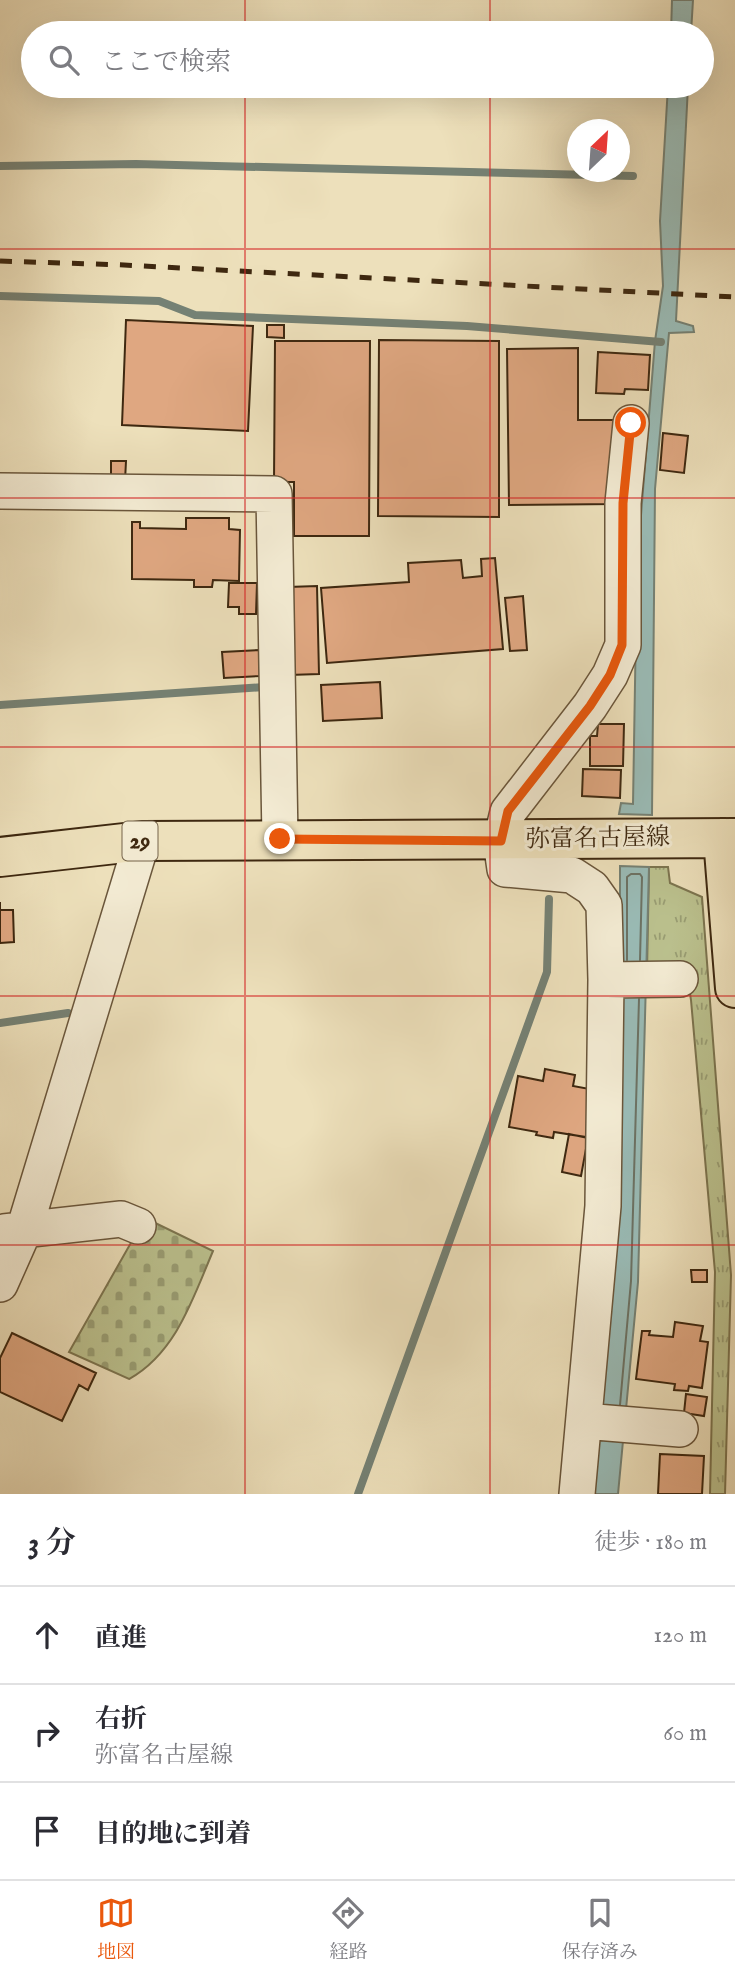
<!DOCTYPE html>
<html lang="ja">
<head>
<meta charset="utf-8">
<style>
	:root { --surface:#fff; --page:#f2f2f3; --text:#2b2b33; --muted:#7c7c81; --line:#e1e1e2; --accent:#ea580c }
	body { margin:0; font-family:"IM FELL English","Noto Serif JP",serif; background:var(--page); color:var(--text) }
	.compass { position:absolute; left:567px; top:119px; width:63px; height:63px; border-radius:50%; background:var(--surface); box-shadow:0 7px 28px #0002; rotate:25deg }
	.stop { position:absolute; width:21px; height:21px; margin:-16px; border:5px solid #ea580c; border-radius:50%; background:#fff }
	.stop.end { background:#ea580c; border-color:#fff; box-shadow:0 2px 7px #0008 }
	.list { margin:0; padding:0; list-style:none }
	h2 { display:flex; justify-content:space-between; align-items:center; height:91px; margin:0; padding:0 28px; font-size:30px }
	h2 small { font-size:23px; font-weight:400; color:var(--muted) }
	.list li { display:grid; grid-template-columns:46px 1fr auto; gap:21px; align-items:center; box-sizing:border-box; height:98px; padding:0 28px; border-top:2px solid var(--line) }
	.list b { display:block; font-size:26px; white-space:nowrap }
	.list p { margin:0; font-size:23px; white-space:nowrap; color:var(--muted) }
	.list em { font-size:23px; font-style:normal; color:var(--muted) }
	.icon { flex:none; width:38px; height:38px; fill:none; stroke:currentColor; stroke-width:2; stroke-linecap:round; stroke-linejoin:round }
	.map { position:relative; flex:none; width:735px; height:1494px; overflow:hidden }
	.search { position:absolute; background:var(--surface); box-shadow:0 7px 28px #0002; left:21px; right:21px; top:21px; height:77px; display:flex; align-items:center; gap:18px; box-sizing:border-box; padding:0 24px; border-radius:38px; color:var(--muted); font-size:26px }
	.sheet { height:385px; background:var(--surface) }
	nav { display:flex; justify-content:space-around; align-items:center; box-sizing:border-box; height:98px; border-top:2px solid var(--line); background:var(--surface); font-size:19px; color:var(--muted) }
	nav a { display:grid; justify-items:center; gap:4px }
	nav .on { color:var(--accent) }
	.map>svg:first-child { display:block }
</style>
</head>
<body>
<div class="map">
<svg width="735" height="1494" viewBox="0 0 735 1494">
	<defs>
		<pattern id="grass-tufts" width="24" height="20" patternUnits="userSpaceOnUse" patternTransform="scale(1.75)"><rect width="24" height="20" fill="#bbc18e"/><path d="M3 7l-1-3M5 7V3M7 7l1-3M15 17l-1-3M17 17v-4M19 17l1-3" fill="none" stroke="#999d73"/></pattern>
		<pattern id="cemetery-stones" width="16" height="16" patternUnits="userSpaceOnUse" patternTransform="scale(1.75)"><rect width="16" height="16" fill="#bbc18e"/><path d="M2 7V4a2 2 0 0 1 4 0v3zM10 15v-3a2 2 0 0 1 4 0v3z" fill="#999d73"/></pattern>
	</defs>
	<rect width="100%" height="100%" fill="#ede0bb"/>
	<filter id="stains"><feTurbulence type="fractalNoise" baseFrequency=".00286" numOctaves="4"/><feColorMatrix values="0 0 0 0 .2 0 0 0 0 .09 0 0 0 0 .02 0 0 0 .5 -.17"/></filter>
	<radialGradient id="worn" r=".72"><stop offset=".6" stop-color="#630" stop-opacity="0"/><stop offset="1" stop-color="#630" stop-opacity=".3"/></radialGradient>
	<path fill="url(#grass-tufts)" stroke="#7c744f" stroke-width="2" d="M649,867H668L670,883L702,897L731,1275L725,1494H710L715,1272L691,1000L687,974L647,972Z"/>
	<path fill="url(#cemetery-stones)" stroke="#7c744f" stroke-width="2" d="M145,1218L213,1251C193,1298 176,1353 129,1379L69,1352Z"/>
	<path fill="#9abcb7" stroke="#758174" stroke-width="2" d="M672,0H693L691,33H671Z
		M668,86H688L676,321L693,326L694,332L669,333L655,489L652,815L619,814L621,803L633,804L637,565L655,341L663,286L660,221Z
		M620,866L649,867L638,1282L618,1494H588L620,970Z"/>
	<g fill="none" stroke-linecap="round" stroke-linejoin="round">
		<path stroke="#6c7264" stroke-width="2" d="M627,960V877L631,874H640L642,877L640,960
			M620,1405L631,1281L639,999"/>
		<path stroke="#758174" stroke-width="8" d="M0,166L136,164L633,176
			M0,296L159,301L195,315L467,326L661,342
			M0,705L264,687
			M0,1023L68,1013
			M358,1494L547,972L549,899"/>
	</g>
	<path fill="#dfa781" stroke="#3e2810" stroke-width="2" d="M126,320L253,326L248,431L122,425Z
		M267,325H284V338L267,337Z
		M379,340L499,341V517L378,516Z
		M275,341H370L369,536H294V482H274Z
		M578,348V420H616L617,504L509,505L507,349Z
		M598,352L650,355L648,390L625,389L624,394L596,393Z
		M663,433L688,436L684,473L660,470Z
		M111,461H126L125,481H111Z
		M186,518H229V529L240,530L239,581L213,580L212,587H194V580L132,579V522H140V528L186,529Z
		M495,558L503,649L327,663L321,588L409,582L408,563L461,560L463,578L482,576L481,559Z
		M229,583H257L256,614H239V607H228Z
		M317,586L319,674L289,675L288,587Z
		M523,596L527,650L510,651L505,598Z
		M259,650L260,676L224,678L222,652Z
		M380,682L382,718L323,721L321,685Z
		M598,724H624L623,766H590V736H597Z
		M583,769L621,770L620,798L582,796Z
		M0,902V910H13L14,942L0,943Z
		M545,1069L575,1075L573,1086L595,1090L586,1137L554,1132L553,1138L536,1135L537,1132L509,1127L518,1076L543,1081Z
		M569,1134L588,1138L581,1176L562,1172Z
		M691,1270H707V1282H692Z
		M675,1322L703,1326L700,1341L708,1342L702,1388L689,1386L688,1391L674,1390L675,1384L636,1379L642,1331H650L649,1335L673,1337Z
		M12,1333L96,1373L88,1390L79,1385L62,1421L0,1392V1358Z
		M686,1394L707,1397L704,1416L684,1413Z
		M660,1454L704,1456L702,1494H658Z"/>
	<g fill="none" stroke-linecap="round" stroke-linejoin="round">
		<defs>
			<path id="minor" d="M0,491L274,494L280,839
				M606,980L680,979
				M4,1232L121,1219L138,1226
				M0,1284L24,1230L142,841
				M584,1421L680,1429
				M577,1494L603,1206L606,980L604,905L592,888L572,875L505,869L501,841L508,812L590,706L610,675L623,645V503L631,423"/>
			<path id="major" d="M723,838L735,988
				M0,857L142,841L735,838"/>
		</defs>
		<use href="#minor" stroke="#6a563b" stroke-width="38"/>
		<use href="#major" stroke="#3e2810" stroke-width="42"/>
		<use href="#minor" stroke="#f3ebd3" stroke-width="35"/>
		<use href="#major" stroke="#ede0bb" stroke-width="38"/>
		<path stroke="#3e2810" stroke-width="5" stroke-dasharray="12 12" stroke-linecap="butt" d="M0,261L124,265L735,297"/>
	</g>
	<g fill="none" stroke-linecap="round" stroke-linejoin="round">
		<path stroke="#ea580c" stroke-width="9" d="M280,839L501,841L508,811L590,706L610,675L622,645L623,503L631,423"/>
	</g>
	<path fill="none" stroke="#d62828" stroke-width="2" stroke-opacity="0.55" d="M245,0V33M490,0V33M245,86V1494M490,86V1494M0,249H735M0,498H735M0,747H735M0,996H735M0,1245H735"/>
	<g text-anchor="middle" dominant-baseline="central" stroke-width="6" stroke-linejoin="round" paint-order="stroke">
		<rect fill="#f3ebd3" stroke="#74624a" stroke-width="2" x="122.5" y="821.5" width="35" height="39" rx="5"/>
		<g font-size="23" font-weight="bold" fill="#3e2810">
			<text x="140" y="841">29</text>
		</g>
		<g font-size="24" fill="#3e2810" stroke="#f3ebd3">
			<text transform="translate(598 839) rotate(-1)">弥富名古屋線</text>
		</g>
	</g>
	<rect width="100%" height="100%" filter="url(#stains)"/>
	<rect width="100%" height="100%" fill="url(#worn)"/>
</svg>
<svg class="compass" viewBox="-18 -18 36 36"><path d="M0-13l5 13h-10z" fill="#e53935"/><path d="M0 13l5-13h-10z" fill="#7c7c81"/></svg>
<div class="stop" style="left:631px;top:423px"></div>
<div class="stop end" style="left:280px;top:839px"></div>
<div class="search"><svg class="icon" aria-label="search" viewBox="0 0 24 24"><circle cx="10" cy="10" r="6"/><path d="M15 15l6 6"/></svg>ここで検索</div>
</div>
<section class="sheet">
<h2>3 分<small>徒歩 · 180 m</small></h2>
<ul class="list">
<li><svg class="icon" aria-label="ahead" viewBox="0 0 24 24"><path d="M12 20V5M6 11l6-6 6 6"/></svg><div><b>直進</b></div><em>120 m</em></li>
<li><svg class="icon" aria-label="right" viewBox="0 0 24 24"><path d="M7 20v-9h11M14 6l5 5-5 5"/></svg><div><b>右折</b><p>弥富名古屋線</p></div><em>60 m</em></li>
<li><svg class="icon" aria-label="arrive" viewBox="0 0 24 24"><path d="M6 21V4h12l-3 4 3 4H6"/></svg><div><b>目的地に到着</b></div></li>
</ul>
</section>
<nav>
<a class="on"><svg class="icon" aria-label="map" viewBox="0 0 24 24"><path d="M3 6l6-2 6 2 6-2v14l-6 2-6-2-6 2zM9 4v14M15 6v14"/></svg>地図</a>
<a><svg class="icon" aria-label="directions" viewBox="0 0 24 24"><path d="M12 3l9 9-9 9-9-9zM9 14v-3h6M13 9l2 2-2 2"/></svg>経路</a>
<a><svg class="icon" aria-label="saved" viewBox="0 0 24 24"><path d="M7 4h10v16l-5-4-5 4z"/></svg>保存済み</a>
</nav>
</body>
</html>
